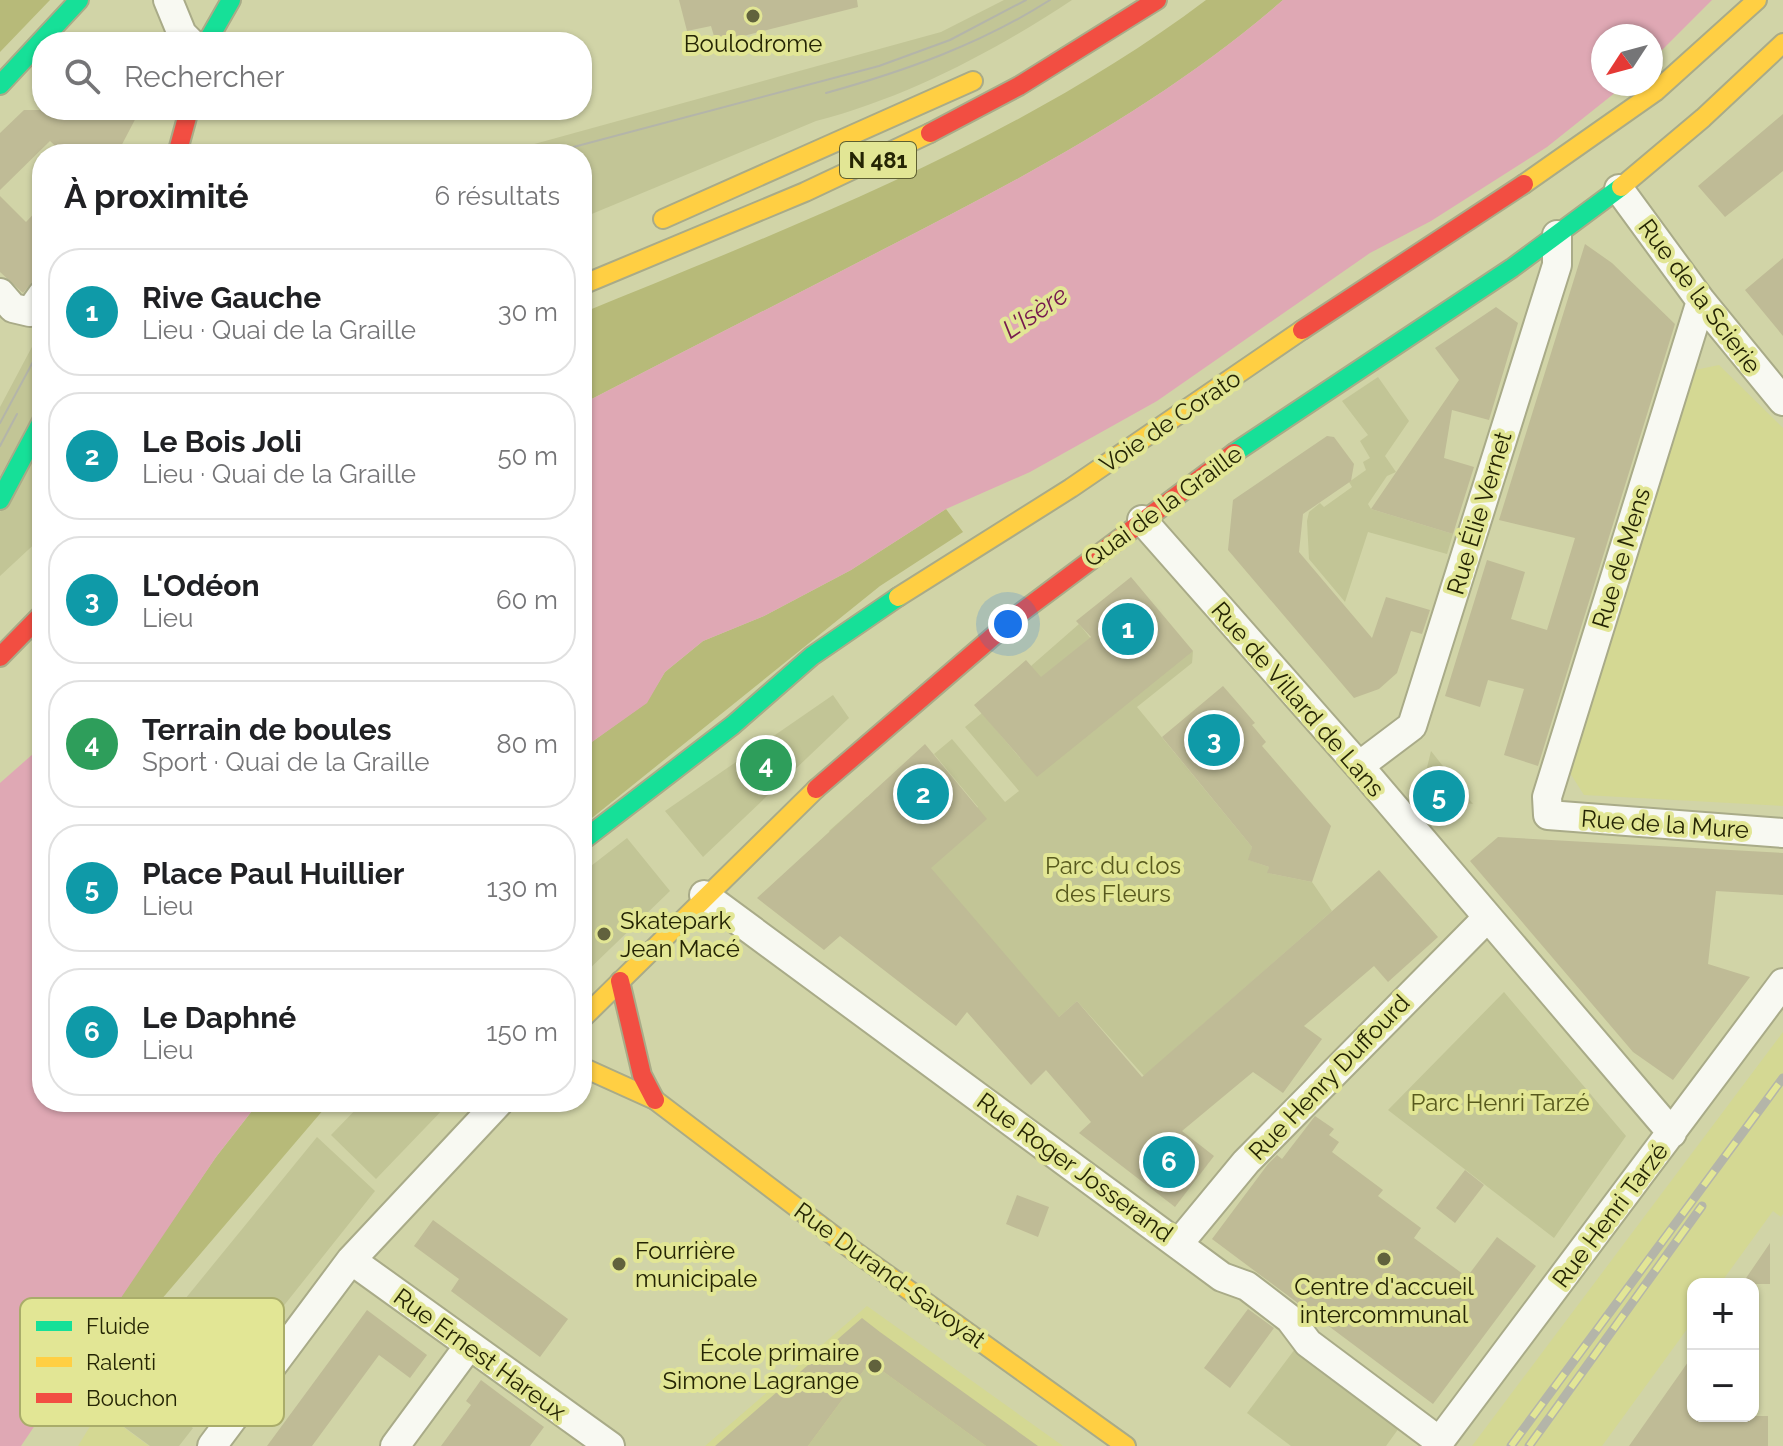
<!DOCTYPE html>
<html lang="fr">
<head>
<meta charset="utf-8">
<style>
	:root { --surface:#fff; --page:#f2f2f2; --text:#202124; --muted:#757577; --line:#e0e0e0; --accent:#61623d }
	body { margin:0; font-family:Raleway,sans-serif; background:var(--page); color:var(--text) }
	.controls { position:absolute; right:24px; bottom:24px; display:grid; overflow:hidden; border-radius:16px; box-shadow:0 2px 6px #0004 }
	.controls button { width:72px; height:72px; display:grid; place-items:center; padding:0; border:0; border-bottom:2px solid var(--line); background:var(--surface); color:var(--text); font:40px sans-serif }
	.compass { position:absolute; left:1591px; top:24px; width:72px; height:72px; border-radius:50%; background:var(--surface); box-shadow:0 2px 6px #0004; rotate:234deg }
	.you { position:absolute; left:1008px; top:624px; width:28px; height:28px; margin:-20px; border:6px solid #fff; border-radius:50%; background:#1a73e8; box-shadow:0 0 0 12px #1a73e833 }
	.badge { display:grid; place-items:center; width:52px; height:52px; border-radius:50%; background:var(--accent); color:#fff; font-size:26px; font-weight:700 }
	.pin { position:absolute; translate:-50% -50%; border:4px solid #fff; box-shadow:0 2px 8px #0006 }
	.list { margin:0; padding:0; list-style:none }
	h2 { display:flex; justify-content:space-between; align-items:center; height:104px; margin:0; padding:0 32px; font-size:34px }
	h2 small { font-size:26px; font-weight:400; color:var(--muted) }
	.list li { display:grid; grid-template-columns:52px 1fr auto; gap:24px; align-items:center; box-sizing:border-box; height:128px; margin:0 16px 16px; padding:0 16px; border:2px solid var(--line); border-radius:32px }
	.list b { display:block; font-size:30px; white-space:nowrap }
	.list p { margin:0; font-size:26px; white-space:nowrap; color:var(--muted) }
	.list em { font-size:26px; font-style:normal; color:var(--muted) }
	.icon { flex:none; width:44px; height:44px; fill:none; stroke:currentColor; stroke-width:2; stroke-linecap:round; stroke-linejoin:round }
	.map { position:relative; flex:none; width:1783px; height:1446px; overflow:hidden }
	.search { position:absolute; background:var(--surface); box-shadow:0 2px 6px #0004; left:32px; top:32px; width:560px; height:88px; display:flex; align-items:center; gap:20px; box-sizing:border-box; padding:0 28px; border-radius:32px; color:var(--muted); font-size:30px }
	.panel { position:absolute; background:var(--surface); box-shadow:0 2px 6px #0004; left:32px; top:144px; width:560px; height:968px; border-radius:32px }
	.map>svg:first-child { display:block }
</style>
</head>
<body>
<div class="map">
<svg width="1783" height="1446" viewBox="0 0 1783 1446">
	<rect width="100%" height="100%" fill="#d1d4a7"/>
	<path fill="#d4d893" d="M1719,365L1783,428V806L1584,795L1570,773L1695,370Z
		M1783,1032V1214L1781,1217L1773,1211L1720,1284H1693V1321L1602,1446H1472Z
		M867,1306L1063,1446H705Z
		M100,1410L149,1446H78Z"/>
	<path fill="#c2c596" d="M1004,0H1072C995,51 906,98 816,121L582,218V154H498L941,32Z
		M42,328V399L0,476V407Z
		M1378,377L1409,421L1385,456L1396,472L1387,476L1368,504L1371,509L1453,534L1447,554L1368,532L1345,602L1309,559L1307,521L1309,512L1320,503L1324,507L1352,487L1349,482L1366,470L1363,462L1370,458L1360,441L1368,435L1342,401Z
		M42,432V537L0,576V512Z
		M1079,624L1122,677L1193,651L1192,663L1137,707L1252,847L1249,860L1269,867L1268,873L1312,882L1332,911L1144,1076L1077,1001L1059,1017L889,899L829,831L867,797L919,857L978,807L934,754L952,739L1005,802L1019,791L965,727L982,713L1020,758L1031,666Z
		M833,695L849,718L703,857L665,811Z
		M1431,751L1473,804L1437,799L1424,780Z
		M627,838L670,891L582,976V873Z
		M1504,992L1626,1136L1554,1238L1388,1110Z
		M363,1102H450L376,1179L331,1135Z
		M317,1137L375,1191L212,1396L146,1347Z
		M1295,1349L1399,1428L1386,1446H1291L1247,1413Z
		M870,1362L986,1446H808Z
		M116,1377L193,1428L179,1446H150L93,1404Z"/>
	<path fill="#b7ba79" d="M0,0H50L0,52Z
		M1206,0H1283C1165,103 1023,178 884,249C783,301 683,352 582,404V313C796,225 1020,140 1206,0Z
		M946,509L963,532L880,586L582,826V749L646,703L665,672L703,641L764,616L851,570Z
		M259,1102H330L114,1355L98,1360L96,1331L216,1157Z"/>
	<path fill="#dfa8b4" d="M1283,0H1712L1651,61V36H1603V84H1626L1547,147L1431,221L1370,253L1157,401L1030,472L946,509L851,570L764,616L703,641L665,672L647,703L582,749V404C683,352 783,301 884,249C1023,178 1165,103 1283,0Z
		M42,746V1102H259L216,1157L21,1446H0V783Z"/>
	<path fill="#bfbb96" d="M679,0H857L858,7L716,43L711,26L687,31Z
		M24,110H140L117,154H64L50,141L0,190V133Z
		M1783,114V171L1725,217L1698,186Z
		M0,196L26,222L42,205V278L34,280L23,293L0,272Z
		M1585,244L1612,263L1675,324L1538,766L1504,755L1524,689L1488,680L1480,707L1445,696L1487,560L1525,572L1511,619L1547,630L1575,538L1499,520Z
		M1783,258V336L1745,290Z
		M1496,307L1518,323L1489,420L1452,410L1444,458L1474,467L1453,534L1371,509L1459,380L1435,348Z
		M1327,436L1334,437L1354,464L1351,481L1303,514L1299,552L1372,638L1386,597L1430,610L1422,634L1411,631L1397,673L1379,689L1354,698L1228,550L1233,500Z
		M1131,577L1193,651L1037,777L974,705L1026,660L1041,677L1091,637L1076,621Z
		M1223,686L1255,723L1252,725L1266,742L1262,746L1331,826L1312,882L1267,873L1269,867L1248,860L1252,847L1162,737Z
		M925,744L987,819L931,868L1059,1017L1077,1001L1142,1077L1379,870L1438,937L1388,982L1374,966L1304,1026L1322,1039L1283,1093L1253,1072L1182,1131L1214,1156L1175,1207L1079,1133L1091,1122L1046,1070L1031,1085L967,1012L956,1026L840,936L824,950L757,898Z
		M1498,837L1783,853V895L1716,891L1708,964L1750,977L1673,1080L1633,1052L1470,861Z
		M1315,1116L1334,1129L1329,1135L1339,1142L1332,1152L1383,1190L1378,1196L1421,1228L1414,1238L1467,1277L1497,1237L1536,1266L1433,1404L1212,1239L1268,1164L1277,1155L1282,1159Z
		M1465,1170L1484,1185L1455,1223L1436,1208Z
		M1017,1195L1049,1207L1038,1237L1006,1224Z
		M433,1220L568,1319L540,1357L451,1291L459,1279L414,1246Z
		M1770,1243V1284H1742Z
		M1248,1309L1274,1328L1230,1388L1204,1368Z
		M367,1310L427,1355L410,1378L379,1355L312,1446H267Z
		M862,1318L880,1332L1038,1446H986L870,1362L808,1446H715Z
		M1693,1355V1416H1768V1446H1629Z
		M481,1380L544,1427L530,1446H441L471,1405L466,1401Z"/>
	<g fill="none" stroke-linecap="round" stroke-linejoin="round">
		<defs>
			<path id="street" d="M168,0L182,34L190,42
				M1619,189L1701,301L1783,401
				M0,293L13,308L30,312L42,295
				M1701,301L1547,797L1548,815L1783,833
				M1142,520L1359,766L1672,1133
				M1359,766L1412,726L1557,265V235
				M704,895L1222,1277L1247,1286L1290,1319L1308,1343L1439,1441
				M1179,1243L1246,1162L1487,918
				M351,1260L610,1446
				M212,1446L351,1260L499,1102
				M395,1446L468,1347
				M1436,1446L1783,983"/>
			<path id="fast" d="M207,42L231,0
				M0,85L79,0
				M1234,453L1512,268L1621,187
				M0,500L42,421
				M582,841L733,725L812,656L898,597"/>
			<path id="slow" d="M1524,184L1655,92L1757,0
				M1621,187L1703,118L1783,43
				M663,219L973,81
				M582,285L805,192L930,133
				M898,597L1071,488L1302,330
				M582,1019L816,789
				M582,1067L655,1100L850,1248L1126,1446"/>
			<path id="jam" d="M930,133L1019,86L1157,0
				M177,154L189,110
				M1302,330L1524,184
				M0,657L42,614
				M816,789L1019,614L1234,453
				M620,981L642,1075L655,1100"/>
		</defs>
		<use href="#street" stroke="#a9ab88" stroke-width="32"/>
		<use href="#fast" stroke="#a9ab88" stroke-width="22"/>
		<use href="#slow" stroke="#a9ab88" stroke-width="22"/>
		<use href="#jam" stroke="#a9ab88" stroke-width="22"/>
		<use href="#street" stroke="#f8f9f2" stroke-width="28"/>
		<use href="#fast" stroke="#16e098" stroke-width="18"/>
		<use href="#slow" stroke="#ffcf43" stroke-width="18"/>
		<use href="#jam" stroke="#f24e42" stroke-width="18"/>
		<path stroke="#b4b5a9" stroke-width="2" d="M826,93C905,71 981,44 1050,0
			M547,154L879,66L950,40L1026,0
			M0,423L42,345
			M0,446L17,414"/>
		<defs>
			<path id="rail" d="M1511,1446L1783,1078
				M1529,1446L1702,1206"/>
		</defs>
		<use href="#rail" stroke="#b4b5a9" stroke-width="9"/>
		<use href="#rail" stroke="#e2e695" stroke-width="6" stroke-dasharray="18" stroke-linecap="butt"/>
	</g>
	<g fill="#61623d" stroke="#e2e695" stroke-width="3">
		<circle cx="753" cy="16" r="8"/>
		<circle cx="604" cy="934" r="8"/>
		<circle cx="1384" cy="1259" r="8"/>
		<circle cx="619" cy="1264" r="8"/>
		<circle cx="875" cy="1366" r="8"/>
	</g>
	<g text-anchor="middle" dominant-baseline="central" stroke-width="8" stroke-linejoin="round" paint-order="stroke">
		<rect fill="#e2e695" stroke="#5e5f30" stroke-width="2" x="840" y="142" width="76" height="36" rx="6"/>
		<g font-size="22" font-weight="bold" fill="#252504">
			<text x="878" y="160">N 481</text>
		</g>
		<g font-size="24" fill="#252504" stroke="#e2e695">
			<text x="753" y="43">Boulodrome</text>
			<text x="620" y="920" text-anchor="start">Skatepark<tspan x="620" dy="28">Jean Macé</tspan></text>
			<text x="635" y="1250" text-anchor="start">Fourrière<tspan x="635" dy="28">municipale</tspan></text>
			<text x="1384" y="1286">Centre d'accueil<tspan x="1384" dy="28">intercommunal</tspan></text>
			<text x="859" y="1352" text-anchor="end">École primaire<tspan x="859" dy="28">Simone Lagrange</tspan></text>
		</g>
		<g font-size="24" fill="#252504" stroke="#e2e695">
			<text transform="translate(1700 296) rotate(53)">Rue de la Scierie</text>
			<text transform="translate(1170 421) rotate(-34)">Voie de Corato</text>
			<text transform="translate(1163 506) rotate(-36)">Quai de la Graille</text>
			<text transform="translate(1479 513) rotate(-73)">Rue Élie Vernet</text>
			<text transform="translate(1621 558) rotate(-73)">Rue de Mens</text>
			<text transform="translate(1298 699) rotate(49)">Rue de Villard de Lans</text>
			<text transform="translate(1665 824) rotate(4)">Rue de la Mure</text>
			<text transform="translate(1329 1077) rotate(-46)">Rue Henry Duffourd</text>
			<text transform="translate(1075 1167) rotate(36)">Rue Roger Josserand</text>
			<text transform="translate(1610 1215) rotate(-53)">Rue Henri Tarzé</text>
			<text transform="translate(890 1275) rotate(36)">Rue Durand-Savoyat</text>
			<text transform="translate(480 1354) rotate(36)">Rue Ernest Hareux</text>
		</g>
		<g font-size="24" fill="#585a1e" stroke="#e2e695">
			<text x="1113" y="865">Parc du clos<tspan x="1113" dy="28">des Fleurs</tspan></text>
			<text x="1500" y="1102">Parc Henri Tarzé</text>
		</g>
		<g font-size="26" font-style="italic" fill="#761a4e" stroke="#e2e695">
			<text transform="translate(1035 312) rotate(-34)">L'Isère</text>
		</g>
	</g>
	<rect x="20" y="1298" width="264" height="128" rx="12" fill="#e2e695" stroke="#a9ac6a" stroke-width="2"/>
	<rect x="36" y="1321" width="36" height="10" fill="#16e098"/>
	<rect x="36" y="1357" width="36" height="10" fill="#ffcf43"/>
	<rect x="36" y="1393" width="36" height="10" fill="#f24e42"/>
	<g font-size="22" fill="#252504">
		<text x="86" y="1334">Fluide</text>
		<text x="86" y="1370">Ralenti</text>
		<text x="86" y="1406">Bouchon</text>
	</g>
</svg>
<div class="controls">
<button>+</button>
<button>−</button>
</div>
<svg class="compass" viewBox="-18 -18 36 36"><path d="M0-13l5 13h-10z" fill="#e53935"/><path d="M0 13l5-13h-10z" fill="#757577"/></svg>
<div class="you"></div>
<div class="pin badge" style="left:1128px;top:629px;background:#0f9aa8">1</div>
<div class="pin badge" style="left:923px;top:794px;background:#0f9aa8">2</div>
<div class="pin badge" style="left:1214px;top:740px;background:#0f9aa8">3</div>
<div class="pin badge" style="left:766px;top:765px;background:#2e9e5b">4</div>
<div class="pin badge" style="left:1439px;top:796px;background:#0f9aa8">5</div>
<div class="pin badge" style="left:1169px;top:1162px;background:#0f9aa8">6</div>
<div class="search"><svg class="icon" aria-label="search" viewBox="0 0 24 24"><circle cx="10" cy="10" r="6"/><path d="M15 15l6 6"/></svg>Rechercher</div>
<section class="panel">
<h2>À proximité<small>6 résultats</small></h2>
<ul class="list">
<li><span class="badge" style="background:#0f9aa8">1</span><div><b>Rive Gauche</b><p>Lieu · Quai de la Graille</p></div><em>30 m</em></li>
<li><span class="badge" style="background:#0f9aa8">2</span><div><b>Le Bois Joli</b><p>Lieu · Quai de la Graille</p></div><em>50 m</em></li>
<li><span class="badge" style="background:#0f9aa8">3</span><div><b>L'Odéon</b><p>Lieu</p></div><em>60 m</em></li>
<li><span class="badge" style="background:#2e9e5b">4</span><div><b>Terrain de boules</b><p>Sport · Quai de la Graille</p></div><em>80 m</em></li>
<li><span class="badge" style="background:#0f9aa8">5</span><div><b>Place Paul Huillier</b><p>Lieu</p></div><em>130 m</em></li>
<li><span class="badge" style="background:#0f9aa8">6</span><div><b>Le Daphné</b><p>Lieu</p></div><em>150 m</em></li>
</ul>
</section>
</div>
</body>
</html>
